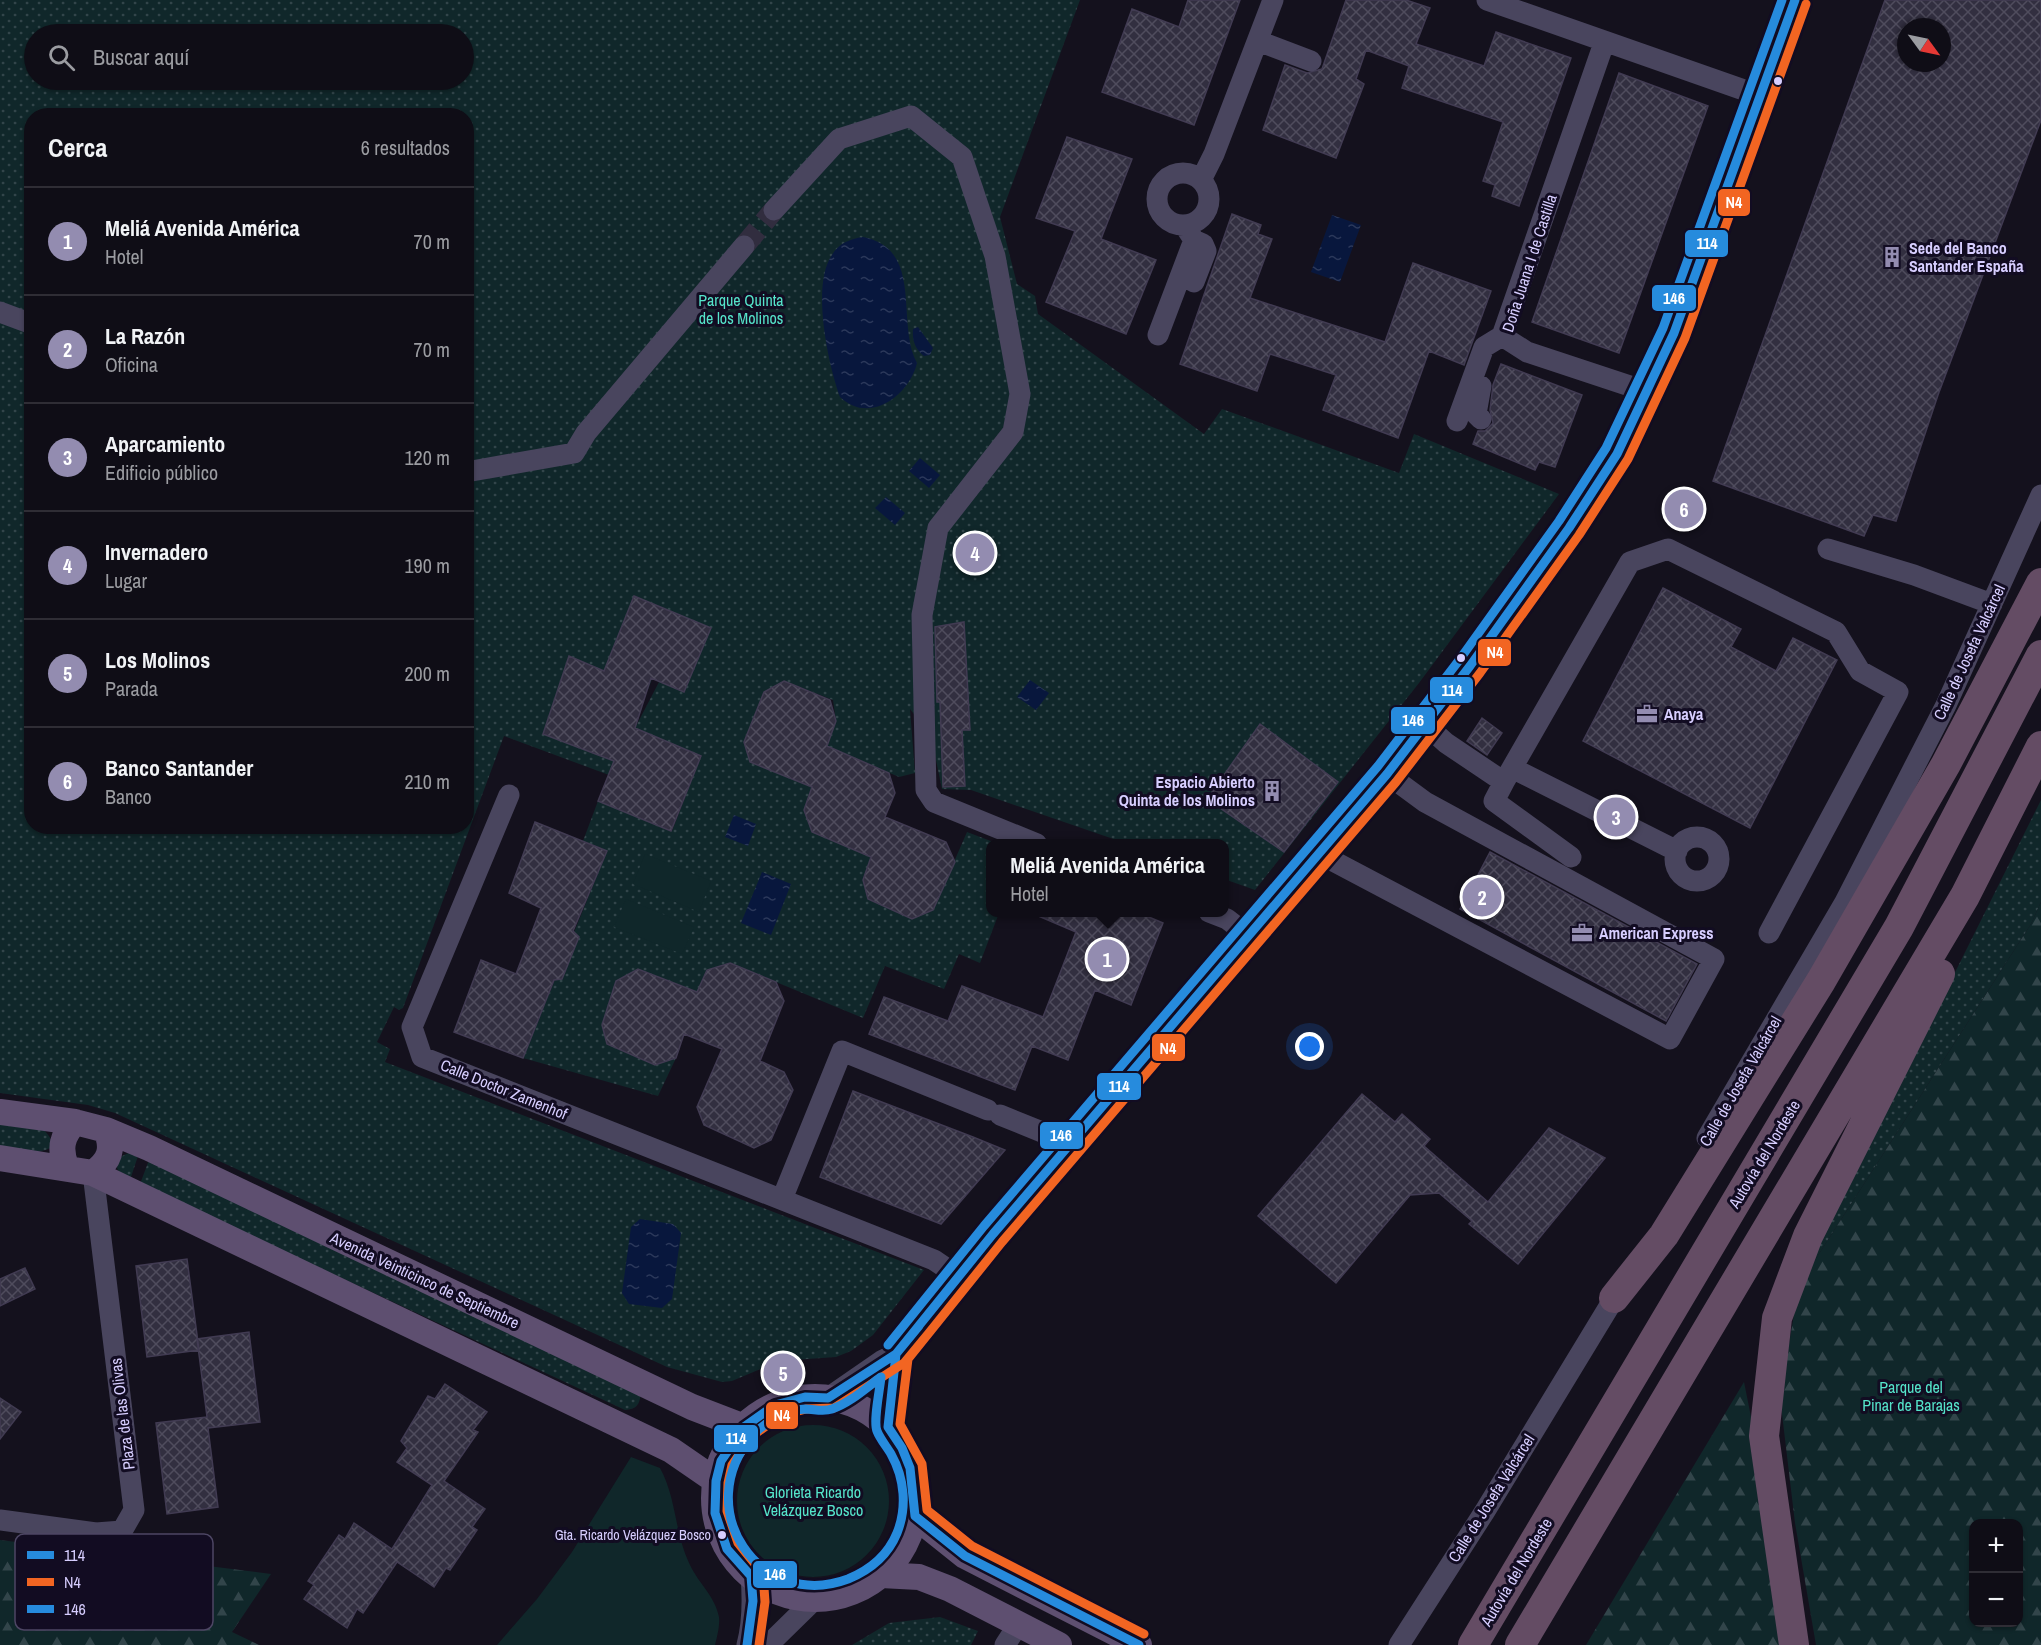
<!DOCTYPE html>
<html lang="es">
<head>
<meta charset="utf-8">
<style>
	:root { --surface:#0f0d16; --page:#18161f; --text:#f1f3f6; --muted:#9b9ca1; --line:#2f2d35; --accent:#938cb0 }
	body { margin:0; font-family:"Archivo Narrow",sans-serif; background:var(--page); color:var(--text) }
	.controls { position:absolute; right:18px; bottom:18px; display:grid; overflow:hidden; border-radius:12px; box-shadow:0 2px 4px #0004 }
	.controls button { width:54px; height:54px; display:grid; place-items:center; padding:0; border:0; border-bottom:2px solid var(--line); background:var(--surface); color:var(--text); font:30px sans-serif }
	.compass { position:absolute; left:1897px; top:18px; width:54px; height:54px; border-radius:50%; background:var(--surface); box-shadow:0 2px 4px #0004; rotate:123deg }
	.you { position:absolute; left:1310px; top:1047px; width:21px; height:21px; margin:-15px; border:4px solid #fff; border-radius:50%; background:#1a73e8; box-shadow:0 0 0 9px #1a73e833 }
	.badge { display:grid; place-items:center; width:39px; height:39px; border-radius:50%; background:var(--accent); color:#fff; font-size:20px; font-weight:700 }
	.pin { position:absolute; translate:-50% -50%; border:3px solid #fff; box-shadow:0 2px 6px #0006 }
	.popup { position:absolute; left:986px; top:839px; width:243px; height:78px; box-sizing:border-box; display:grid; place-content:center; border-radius:12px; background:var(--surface); filter:drop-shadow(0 2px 4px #0005); font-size:20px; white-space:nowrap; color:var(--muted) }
	.popup b { font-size:22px; color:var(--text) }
	.popup::after { content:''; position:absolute; left:50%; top:100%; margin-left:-12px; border:12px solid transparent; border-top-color:var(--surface) }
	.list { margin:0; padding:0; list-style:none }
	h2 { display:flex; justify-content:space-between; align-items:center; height:78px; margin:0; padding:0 24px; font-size:26px }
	h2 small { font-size:20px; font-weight:400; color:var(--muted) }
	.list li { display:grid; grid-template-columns:39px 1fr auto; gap:18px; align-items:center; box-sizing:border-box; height:108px; padding:0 24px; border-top:2px solid var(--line) }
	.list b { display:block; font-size:22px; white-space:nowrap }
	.list p { margin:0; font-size:20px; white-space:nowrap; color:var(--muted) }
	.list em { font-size:20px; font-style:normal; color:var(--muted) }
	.icon { flex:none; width:33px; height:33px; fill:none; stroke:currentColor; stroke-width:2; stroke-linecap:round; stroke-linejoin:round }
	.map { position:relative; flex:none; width:2041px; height:1645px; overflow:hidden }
	.search { position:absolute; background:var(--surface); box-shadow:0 2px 4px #0004; left:24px; top:24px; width:450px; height:66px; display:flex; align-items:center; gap:15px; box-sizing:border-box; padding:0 21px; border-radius:33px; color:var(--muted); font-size:22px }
	.panel { position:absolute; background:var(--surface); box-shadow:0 2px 4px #0004; left:24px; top:108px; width:450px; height:726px; border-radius:24px }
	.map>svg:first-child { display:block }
</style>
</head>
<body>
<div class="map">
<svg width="2041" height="1645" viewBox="0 0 2041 1645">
	<defs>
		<pattern id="grass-dots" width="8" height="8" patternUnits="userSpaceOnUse" patternTransform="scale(1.5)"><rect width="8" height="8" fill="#10272a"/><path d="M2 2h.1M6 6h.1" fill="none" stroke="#32454a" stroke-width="1.8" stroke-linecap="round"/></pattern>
		<pattern id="forest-firs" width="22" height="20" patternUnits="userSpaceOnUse" patternTransform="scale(1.5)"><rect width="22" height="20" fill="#10272a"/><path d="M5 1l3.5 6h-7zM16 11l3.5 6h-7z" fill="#32454a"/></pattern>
		<pattern id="water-ripples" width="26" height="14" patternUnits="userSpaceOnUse" patternTransform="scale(1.5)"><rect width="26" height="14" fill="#08173d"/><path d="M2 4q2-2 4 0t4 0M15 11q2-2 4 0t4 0" fill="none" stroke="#2b385a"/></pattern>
		<pattern id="building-cross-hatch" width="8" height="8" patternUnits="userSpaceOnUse" patternTransform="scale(1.5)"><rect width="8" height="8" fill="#322f40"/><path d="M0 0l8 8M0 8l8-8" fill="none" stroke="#4f4c5d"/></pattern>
	</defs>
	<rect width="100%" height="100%" fill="#14111d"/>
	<path fill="url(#grass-dots)" fill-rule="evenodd" d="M0,0H1080L1000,217L1017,284L1035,296L1038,314L1204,434L1222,409L1399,473L1414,434L1559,494L1419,683L1255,890L1224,879V844L1125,843L971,790L942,789L931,736L910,709L915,773L899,777L827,746L836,721L833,700L784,681L764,692L744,742L750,762L812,787L804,810L812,832L871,857L863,880L868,899L912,919L933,910L967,832L996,843L990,844V912L999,913L980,963L959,954L944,989L885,966L863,1018L730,963L707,970L697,992L638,969L616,981L602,1025L607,1044L654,1065L676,1058L658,1096L523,1058L607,851L583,841L598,801L672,831L701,756L635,728L659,682L684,691L711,628L634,597L608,661L652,679L648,690L569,657L543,734L614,761L609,775L504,736L403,1008L399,1010L394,1007L377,1042L390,1049L385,1062L924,1270L873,1335L851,1351L836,1357L779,1361L732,1381L722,1382L667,1367L115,1113L88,1105L0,1093ZM34,34H464V80H34ZM32,116H466V826H32Z
		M2041,800V902L2031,924L1799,1285Z
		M0,1124L44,1130C73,1161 13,1150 0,1148Z
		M132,1152L138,1156L130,1180C112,1172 112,1157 132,1152Z
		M149,1160L641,1394C639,1405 637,1409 625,1410L140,1184Z
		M940,1617L978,1631L971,1645H852L889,1623Z"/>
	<path fill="url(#forest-firs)" fill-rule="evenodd" d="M2041,902V1645H1816L1795,1523L1780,1397L1799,1285L2031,924ZM1974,1524H2018V1622H1974Z
		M1744,1382L1753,1427L1781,1645H1586Z
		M0,1540L271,1574L232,1632L259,1645H0Z"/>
	<path fill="#10272a" d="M645,854L711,881L699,912L633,884Z
		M626,899L694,927L682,954L614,927Z
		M737 1501a76 76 0 1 1 152 0a76 76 0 1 1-152 0Z
		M631,1457L660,1468C677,1499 674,1532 690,1565C699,1584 715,1596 719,1617C720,1626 717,1637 715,1645H497L537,1599L572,1552Z"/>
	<path fill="url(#water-ripples)" d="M1332,215L1361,225L1340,282L1311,272Z
		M863,237C925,249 895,323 917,363C909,396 869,425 840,397C828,364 811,285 832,255C839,243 850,239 863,237Z
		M918,327L933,348L930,355L924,356C915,349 912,340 913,329Z
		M920,458L940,475L929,488L909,471Z
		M886,497L905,513L895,525L875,508Z
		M1030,680L1049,693L1036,710L1017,697Z
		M734,815L756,824L748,846L725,837Z
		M762,872L791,884L771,935L741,923Z
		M640,1219L673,1224L681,1233L672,1299L662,1308L629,1304L622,1293L631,1227Z"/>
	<path fill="url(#building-cross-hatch)" stroke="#413b52" stroke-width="1.5" fill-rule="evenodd" d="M1188,0H1240L1194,125L1102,92L1132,9L1179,27Z
		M1346,0H1406L1430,8L1416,44L1484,66L1496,32L1571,58L1519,206L1492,196L1495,185L1483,181L1503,122L1402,88L1409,66L1366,50L1356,79L1364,84L1336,158L1263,130L1285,65L1307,73L1322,69Z
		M1885,0H2041V120L1938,395L1896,521L1873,515L1864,536L1713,481ZM1906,27H1942V63H1906Z
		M1619,73L1708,106L1619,353L1532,322Z
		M1067,137L1132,159L1101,239L1156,260L1126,334L1046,302L1075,231L1036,218Z
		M1232,214L1261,225L1258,234L1272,239L1250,298L1385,342L1413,263L1491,291L1464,365L1429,351L1398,438L1323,410L1336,375L1270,354L1257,391L1180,364Z
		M1501,364L1582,395L1555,467L1539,462L1535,470L1473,444L1478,431H1485L1493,423L1490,410L1493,385Z
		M1663,588L1741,629L1731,647L1776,671L1793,638L1837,660L1750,828L1583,741Z
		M634,596L711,628L684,692L651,678L635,728L701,756L671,831L598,801L614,761L543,734L569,656L604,671Z
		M964,622L970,730H962L965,786L943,787L940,702H937L935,627Z
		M784,681L830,700L836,721L827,746L889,773L895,793L885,817L946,842L955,862L933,910L912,919L868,899L863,880L871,857L812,832L804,810L812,787L750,762L744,742L764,692Z
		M1482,718L1502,733L1487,755L1467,741Z
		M1260,724L1338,782L1284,852L1207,799Z
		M535,822L607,851L573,931L579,937L562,979L554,980L523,1058L454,1032L481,960L516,974L541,908L509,893Z
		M1490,852L1697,964L1666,1021L1460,909Z
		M1029,912H1137L1163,923L1131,1005L1095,990L1068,1060L1032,1046L1015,1090L869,1034L884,997L948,1021L962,986L1043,1017L1076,932Z
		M730,963L776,982L784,1001L760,1061L784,1072L793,1090L771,1140L754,1148L704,1125L697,1107L722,1049L684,1034L676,1058L655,1065L607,1044L602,1025L616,981L638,969L697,992L707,970Z
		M853,1091L973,1137L1005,1150L941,1224L820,1177Z
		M1362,1094L1395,1122L1402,1114L1430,1139L1424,1146L1488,1202L1549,1128L1605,1158L1518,1264L1469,1224L1472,1221L1439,1193L1410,1195L1336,1283L1258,1216Z
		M187,1259L199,1350L147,1357L136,1266Z
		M25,1268L35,1289L0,1306V1279Z
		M249,1332L260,1422L208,1428L218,1507L167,1514L156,1423L207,1417L197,1339Z
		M445,1384L487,1412L473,1430L478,1432L444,1481L485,1509L472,1527L477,1530L450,1570L446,1568L434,1587L397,1562L363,1613L357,1609L347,1628L304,1599L314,1585L308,1581L339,1535L345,1539L354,1523L392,1549L432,1485L397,1462L407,1448L401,1441L428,1396L435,1399Z
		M0,1398L21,1412L0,1439Z"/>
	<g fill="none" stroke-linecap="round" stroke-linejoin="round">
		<path stroke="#312d3f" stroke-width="21" stroke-dasharray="21 10" stroke-linecap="butt" d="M744,246L774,210"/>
		<path stroke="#49455e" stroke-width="21" d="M1487,0L1761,96
			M1258,41L1311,61
			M1604,43L1502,336L1527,352L1648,392
			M1157 199a26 26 0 1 1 52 0a26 26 0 1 1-52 0Z
			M1201,180L1214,154L1273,0
			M774,210L839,139L911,116L962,157L995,256L1020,394L1013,432L938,528L922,615L926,790L934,802L1037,844
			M1194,240L1203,244L1206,251L1194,282
			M0,312L32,324
			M1158,335L1194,240L1184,225
			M1481,419L1476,414L1481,386
			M1457,421L1484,347L1502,336
			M466,472L574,453L586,433L744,246
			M1828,549L1914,575L1992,604
			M1426,725L1446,743L1504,782L1494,801L1571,857
			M1512,768L1677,851
			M1504,782L1630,562L1668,549L1836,632L1860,671L1898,692L1769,933
			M509,795L412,1027L422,1057L934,1260L959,1277
			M1675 859a22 22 0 1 1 44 0a22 22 0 1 1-44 0Z
			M1318,853L1670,1039L1714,959L1425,802L1387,774
			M1209,912L1227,919L1249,936
			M1000,1115L1042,1132L1066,1149
			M1707,1138L1845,902L1946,705L2041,495
			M782,1199L842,1051L988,1110
			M828,1398L883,1360L896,1354
			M888,1427L896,1354L993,1234L1387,774L1470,666L1569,528L1617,454L1674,333L1795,0
			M0,1520L96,1533L122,1531L134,1510L93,1173
			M747,1645C753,1622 753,1600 751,1576
			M768,1645L814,1600
			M1005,1645L1018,1625
			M1399,1645L1485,1511L1621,1287"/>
		<path stroke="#5e4f70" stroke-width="26" d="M0,1112L75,1122L106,1130L149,1148L692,1407L744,1427
			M0,1158L93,1173L671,1450L716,1481
			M66,1166C59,1148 62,1136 75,1122
			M93,1173C110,1161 114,1149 106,1130
			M714 1498a101 101 0 1 1 202 0a101 101 0 1 1-202 0Z
			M915,1516L965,1556L1139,1645
			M881,1575L919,1577L950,1589L1059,1645"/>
		<path stroke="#644c64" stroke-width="30" d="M1614,1298L1664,1235L1821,981L1946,764L2041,583
			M1473,1645L1899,927L2041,655
			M1520,1645L1965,896L2041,746
			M1794,1645L1764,1436L1777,1318L1808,1236L1940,974"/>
		<defs>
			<path id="bus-1" d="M747,1645L753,1601L751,1576L727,1549L715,1513L716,1481L721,1461L744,1427L775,1405L805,1397L828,1398L896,1354L919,1326
				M1139,1645L965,1556L915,1516L910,1468L902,1448L888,1427L896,1354L993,1234L1387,774L1470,666L1569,528L1617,454L1674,333L1795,0"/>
			<path id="bus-2" d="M1144,1634L972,1546L927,1510L922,1464L900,1424L908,1359L1002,1242L1396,782L1480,673L1579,535L1628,459L1685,338L1806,4
				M759,1645L765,1602L763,1574L738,1543L727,1511L728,1483L732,1465L752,1436L780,1416L806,1409L834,1408L904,1363L928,1334"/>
			<path id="bus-3" d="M888,1345L984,1226L1378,766L1460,659L1559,521L1606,448L1663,328L1782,0
				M881,1377C880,1389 873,1421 877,1431C880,1439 887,1447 891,1454C905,1479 907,1508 897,1533C888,1555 870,1570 848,1579C760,1612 689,1509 753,1435C765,1422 786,1410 805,1409C814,1409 823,1412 832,1409C850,1403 866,1388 881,1377Z"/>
		</defs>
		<use href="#bus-1" stroke="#120c22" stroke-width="14"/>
		<use href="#bus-2" stroke="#120c22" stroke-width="14"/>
		<use href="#bus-3" stroke="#120c22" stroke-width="14"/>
		<use href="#bus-1" stroke="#268bdd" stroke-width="9"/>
		<use href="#bus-2" stroke="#f26522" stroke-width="9"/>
		<use href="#bus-3" stroke="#268bdd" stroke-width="9"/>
	</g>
	<defs>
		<symbol id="building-bare" viewBox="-9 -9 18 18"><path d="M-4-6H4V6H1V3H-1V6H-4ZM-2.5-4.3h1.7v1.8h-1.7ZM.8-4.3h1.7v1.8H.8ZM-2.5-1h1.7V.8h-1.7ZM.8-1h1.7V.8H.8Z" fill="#938cb0" stroke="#120c22" stroke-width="2.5" paint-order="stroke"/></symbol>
		<symbol id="office-bare" viewBox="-9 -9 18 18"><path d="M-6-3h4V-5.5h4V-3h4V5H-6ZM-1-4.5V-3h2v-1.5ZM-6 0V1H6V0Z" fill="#938cb0" stroke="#120c22" stroke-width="2.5" paint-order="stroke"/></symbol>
	</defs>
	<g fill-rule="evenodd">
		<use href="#building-bare" x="1877" y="242" width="30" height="30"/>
		<use href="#office-bare" x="1632" y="699" width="30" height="30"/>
		<use href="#building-bare" x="1257" y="776" width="30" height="30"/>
		<use href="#office-bare" x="1567" y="918" width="30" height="30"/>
	</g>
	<g fill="#d7ceff" stroke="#120c22" stroke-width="2">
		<circle cx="1778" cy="81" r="5"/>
		<circle cx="1461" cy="658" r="5"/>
		<circle cx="722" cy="1535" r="5"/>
	</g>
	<g text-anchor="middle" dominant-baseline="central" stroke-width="6" stroke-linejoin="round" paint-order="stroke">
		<g font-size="14" fill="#d7ceff" stroke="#120c22" text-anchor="end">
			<text x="711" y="1535">Gta. Ricardo Velázquez Bosco</text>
		</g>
		<g font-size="16" font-weight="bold" fill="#d7ceff" stroke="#120c22" text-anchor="start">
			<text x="1909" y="248">Sede del Banco<tspan x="1909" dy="18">Santander España</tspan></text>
			<text x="1664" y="714">Anaya</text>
			<text x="1255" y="782" text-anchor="end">Espacio Abierto<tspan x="1255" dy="18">Quinta de los Molinos</tspan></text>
			<text x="1599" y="933">American Express</text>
		</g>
		<g font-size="16" fill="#d7ceff" stroke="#120c22">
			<text transform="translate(1529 263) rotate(-72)">Doña Juana I de Castilla</text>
			<text transform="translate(1969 652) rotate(-65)">Calle de Josefa Valcárcel</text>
			<text transform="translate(1740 1081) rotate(-60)">Calle de Josefa Valcárcel</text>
			<text transform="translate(504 1089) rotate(22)">Calle Doctor Zamenhof</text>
			<text transform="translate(1764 1154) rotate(-59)">Autovía del Nordeste</text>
			<text transform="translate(425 1280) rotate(25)">Avenida Veinticinco de Septiembre</text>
			<text transform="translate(122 1414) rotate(-97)">Plaza de las Olivas</text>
			<text transform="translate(1491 1498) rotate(-58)">Calle de Josefa Valcárcel</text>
			<text transform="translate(1516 1572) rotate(-59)">Autovía del Nordeste</text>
		</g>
		<g font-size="16" fill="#55e4ca" stroke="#120c22">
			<text x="741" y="300">Parque Quinta<tspan x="741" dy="18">de los Molinos</tspan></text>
			<text x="1911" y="1387">Parque del<tspan x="1911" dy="18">Pinar de Barajas</tspan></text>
			<text x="813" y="1492">Glorieta Ricardo<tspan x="813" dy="18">Velázquez Bosco</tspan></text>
		</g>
	</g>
	<rect x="15" y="1534" width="198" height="96" rx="9" fill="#120c22" stroke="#4d4664" stroke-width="1.5"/>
	<rect x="27" y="1551" width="27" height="8" fill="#268bdd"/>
	<rect x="27" y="1578" width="27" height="8" fill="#f26522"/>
	<rect x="27" y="1605" width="27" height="8" fill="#268bdd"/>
	<g font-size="16" fill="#d7ceff">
		<text x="64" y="1561">114</text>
		<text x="64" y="1588">N4</text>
		<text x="64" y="1615">146</text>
	</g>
	<g stroke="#120c22" stroke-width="2">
		<rect x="1717" y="188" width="34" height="29" rx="6" fill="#f26522"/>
		<rect x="1684" y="229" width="45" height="29" rx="6" fill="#268bdd"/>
		<rect x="1651" y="284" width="46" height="28" rx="6" fill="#268bdd"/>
		<rect x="1477" y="638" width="35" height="29" rx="6" fill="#f26522"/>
		<rect x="1429" y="676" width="45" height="28" rx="6" fill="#268bdd"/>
		<rect x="1390" y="706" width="46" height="29" rx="6" fill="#268bdd"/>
		<rect x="1151" y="1033" width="35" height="29" rx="6" fill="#f26522"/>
		<rect x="1096" y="1072" width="46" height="29" rx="6" fill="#268bdd"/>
		<rect x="1039" y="1121" width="45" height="29" rx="6" fill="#268bdd"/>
		<rect x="765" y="1401" width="34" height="29" rx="6" fill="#f26522"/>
		<rect x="713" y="1424" width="46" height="29" rx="6" fill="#268bdd"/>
		<rect x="752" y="1560" width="46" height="29" rx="6" fill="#268bdd"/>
	</g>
	<g font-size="16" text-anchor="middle" font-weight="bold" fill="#fff">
		<text x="1734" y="208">N4</text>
		<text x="1707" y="249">114</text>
		<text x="1674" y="304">146</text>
		<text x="1495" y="658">N4</text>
		<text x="1452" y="696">114</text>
		<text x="1413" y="726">146</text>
		<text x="1168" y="1054">N4</text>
		<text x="1119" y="1092">114</text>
		<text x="1061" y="1141">146</text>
		<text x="782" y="1421">N4</text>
		<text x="736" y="1444">114</text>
		<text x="775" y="1580">146</text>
	</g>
</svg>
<div class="controls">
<button>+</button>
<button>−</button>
</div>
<svg class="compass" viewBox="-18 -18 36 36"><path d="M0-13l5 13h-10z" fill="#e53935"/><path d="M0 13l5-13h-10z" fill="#9b9ca1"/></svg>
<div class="you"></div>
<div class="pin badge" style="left:1107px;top:959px">1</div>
<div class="popup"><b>Meliá Avenida América</b>Hotel</div>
<div class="pin badge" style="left:1482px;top:897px">2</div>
<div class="pin badge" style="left:1616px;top:817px">3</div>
<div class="pin badge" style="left:975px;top:553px">4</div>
<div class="pin badge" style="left:783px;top:1373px">5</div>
<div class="pin badge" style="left:1684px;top:509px">6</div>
<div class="search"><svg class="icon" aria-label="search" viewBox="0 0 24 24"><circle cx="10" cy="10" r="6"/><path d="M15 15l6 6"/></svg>Buscar aquí</div>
<section class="panel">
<h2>Cerca<small>6 resultados</small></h2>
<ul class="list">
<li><span class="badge">1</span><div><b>Meliá Avenida América</b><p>Hotel</p></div><em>70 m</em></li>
<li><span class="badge">2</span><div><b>La Razón</b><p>Oficina</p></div><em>70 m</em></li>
<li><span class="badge">3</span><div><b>Aparcamiento</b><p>Edificio público</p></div><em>120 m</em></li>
<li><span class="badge">4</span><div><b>Invernadero</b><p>Lugar</p></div><em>190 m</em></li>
<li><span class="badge">5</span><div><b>Los Molinos</b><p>Parada</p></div><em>200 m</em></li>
<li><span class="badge">6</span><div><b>Banco Santander</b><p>Banco</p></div><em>210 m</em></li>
</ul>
</section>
</div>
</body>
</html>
